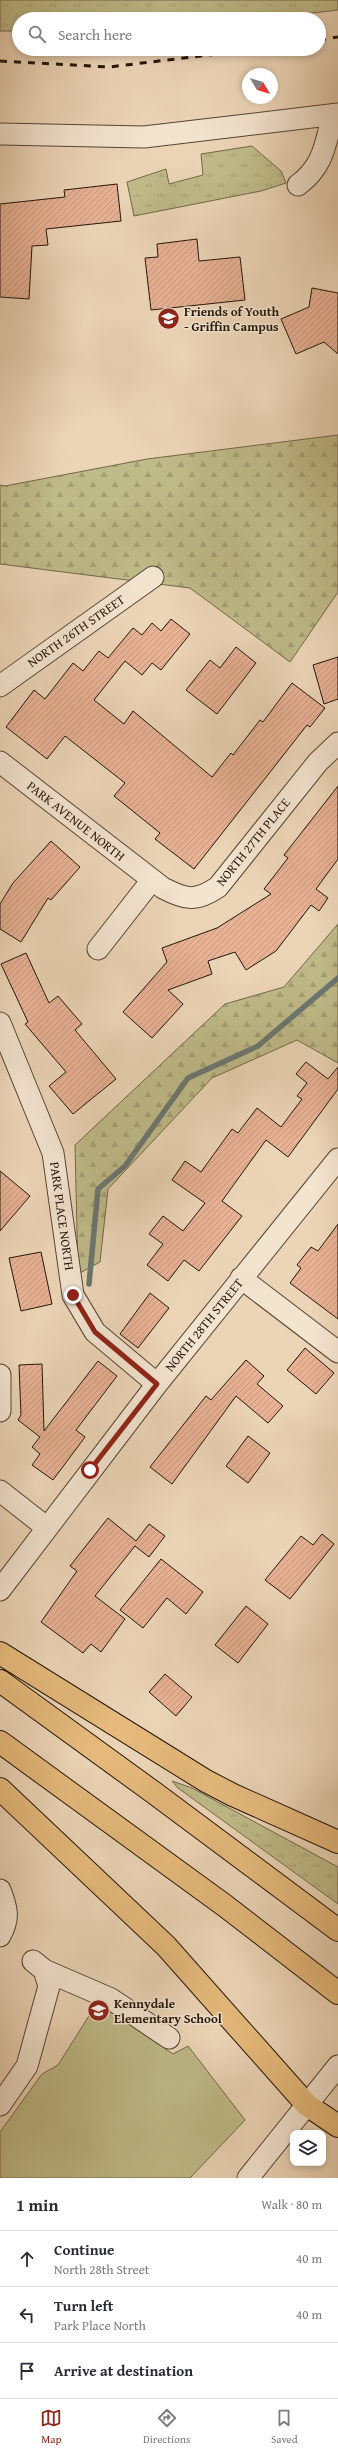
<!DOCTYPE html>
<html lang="en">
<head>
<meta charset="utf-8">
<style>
	:root { --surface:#fff; --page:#f2f2f3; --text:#2b2b33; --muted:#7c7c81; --line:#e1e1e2; --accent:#8f2418 }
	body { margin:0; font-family:"Gentium Book Plus",serif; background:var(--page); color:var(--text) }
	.controls { position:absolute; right:12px; bottom:12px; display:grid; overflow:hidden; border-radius:8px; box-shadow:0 2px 6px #0003 }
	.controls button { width:36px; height:36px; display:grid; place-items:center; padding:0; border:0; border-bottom:1px solid var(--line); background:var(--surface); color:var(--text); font:20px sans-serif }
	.compass { position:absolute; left:242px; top:68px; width:36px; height:36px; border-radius:50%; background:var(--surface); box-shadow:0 2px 6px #0003; rotate:128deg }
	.stop { position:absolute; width:12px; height:12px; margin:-9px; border:3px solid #8f2418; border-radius:50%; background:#fff }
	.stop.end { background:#8f2418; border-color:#fff; box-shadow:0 1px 4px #0008 }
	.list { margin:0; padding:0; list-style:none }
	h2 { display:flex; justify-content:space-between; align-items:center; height:52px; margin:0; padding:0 16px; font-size:17px }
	h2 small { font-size:13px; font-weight:400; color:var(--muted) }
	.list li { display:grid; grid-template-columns:26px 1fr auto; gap:12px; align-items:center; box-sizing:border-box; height:56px; padding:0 16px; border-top:1px solid var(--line) }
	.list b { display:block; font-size:15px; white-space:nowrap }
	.list p { margin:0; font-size:13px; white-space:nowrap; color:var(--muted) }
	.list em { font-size:13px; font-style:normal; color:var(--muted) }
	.icon { flex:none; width:22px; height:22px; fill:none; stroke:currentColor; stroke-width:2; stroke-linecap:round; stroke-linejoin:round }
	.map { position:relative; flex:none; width:338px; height:2178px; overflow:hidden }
	.search { position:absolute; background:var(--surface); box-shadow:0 2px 6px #0003; left:12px; right:12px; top:12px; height:44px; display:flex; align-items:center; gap:10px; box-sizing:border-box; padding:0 14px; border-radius:22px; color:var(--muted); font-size:15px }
	.sheet { height:220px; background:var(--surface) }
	nav { display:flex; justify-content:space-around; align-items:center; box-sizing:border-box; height:56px; border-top:1px solid var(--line); background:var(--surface); font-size:11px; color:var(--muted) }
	nav a { display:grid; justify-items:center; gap:2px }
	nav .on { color:var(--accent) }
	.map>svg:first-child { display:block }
</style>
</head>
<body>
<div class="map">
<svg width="338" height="2178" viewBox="0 0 338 2178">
	<defs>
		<pattern id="grass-tufts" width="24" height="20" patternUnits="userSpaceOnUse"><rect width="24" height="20" fill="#bfbb89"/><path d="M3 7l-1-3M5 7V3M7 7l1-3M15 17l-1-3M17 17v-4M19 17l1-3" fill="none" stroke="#a4a075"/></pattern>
		<pattern id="forest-firs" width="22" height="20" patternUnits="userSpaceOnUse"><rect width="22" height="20" fill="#bfbb89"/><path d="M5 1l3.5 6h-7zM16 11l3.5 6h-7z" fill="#a4a075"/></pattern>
		<pattern id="building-hatch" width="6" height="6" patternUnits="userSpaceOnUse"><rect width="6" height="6" fill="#e8b295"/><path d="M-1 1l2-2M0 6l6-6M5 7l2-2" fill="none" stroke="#c7987f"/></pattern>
	</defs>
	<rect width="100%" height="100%" fill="#ecd5b7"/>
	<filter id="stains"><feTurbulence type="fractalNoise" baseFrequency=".005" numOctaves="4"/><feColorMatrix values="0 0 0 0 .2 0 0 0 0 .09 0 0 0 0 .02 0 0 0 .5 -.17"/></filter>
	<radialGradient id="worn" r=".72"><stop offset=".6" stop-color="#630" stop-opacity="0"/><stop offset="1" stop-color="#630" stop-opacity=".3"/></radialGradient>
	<path fill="url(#grass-tufts)" stroke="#726848" d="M0,0H338V10L262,19H19V31H0Z
		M252,146L281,171L286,183L261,191L134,216L127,182L166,169L169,184L203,175L201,154Z
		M172,1781L192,1788L338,1867V1904L178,1788Z"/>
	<path fill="url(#forest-firs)" stroke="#726848" d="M338,435V592L290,662L190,588L0,564V485L5,486L147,459Z
		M338,924V1063L297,1040L212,1078L108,1189L100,1262L78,1274L75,1145L225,1004L284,987Z"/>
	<path fill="#bfbb89" stroke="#726848" d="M106,2009L173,2054L188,2046L245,2120L190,2178H0V2132L42,2074L58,2065L92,2011Z"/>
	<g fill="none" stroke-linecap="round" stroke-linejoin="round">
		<path stroke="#6b7770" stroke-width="5.5" d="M89,1284L98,1189L125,1166L188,1078L258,1046L338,978"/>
	</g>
	<path fill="url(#building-hatch)" stroke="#241508" d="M117,184L121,221L46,229L48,245L32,246L29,299L0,297V204L65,197L64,190Z
		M197,239L199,261L240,257L245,300L151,310L145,258L158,257L157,244Z
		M312,288L338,293V354L324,342L296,354L281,319L309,307Z
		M171,619L190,634L161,670L152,663L142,675L125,661L94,700L124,724L133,711L212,777L231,753L233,755L260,720L263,722L292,683L325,708L310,727L307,725L194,869L155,839L160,833L114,796L125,783L65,736L47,759L6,727L34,690L45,699L73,663L83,671L99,651L108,658L133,628L142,635L152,623L161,631Z
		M236,647L256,663L217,714L186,690L210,660L220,668Z
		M338,657V699L324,704L313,665Z
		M338,786V859L316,889L328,898L319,911L311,905L276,951L246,970L235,952L208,961L212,974L168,990L183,1004L152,1038L123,1012L167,962L162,948L217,928L271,894L264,889L288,858L284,855Z
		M51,841L80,867L51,900L48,898L21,942L0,929V904L13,883Z
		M26,953L49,1003L58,996L82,1024L75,1030L116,1079L73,1114L49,1086L66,1072L25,1024L28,1022L1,964Z
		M306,1062L328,1079L338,1067V1089L288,1157L266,1140L222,1201L242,1216L199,1271L184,1260L168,1281L147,1265L163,1244L149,1234L163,1216L183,1231L205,1203L172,1180L185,1161L201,1172L232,1129L238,1133L257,1108L281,1127L302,1099L297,1096L307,1083L296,1074Z
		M0,1171L30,1196L0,1231Z
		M338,1224V1319L290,1283L301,1268L297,1265L311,1247L318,1251Z
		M41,1252L52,1304L21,1311L9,1258Z
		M150,1293L169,1308L138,1348L120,1334Z
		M305,1348L334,1373L316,1394L287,1370Z
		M246,1360L264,1376L257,1384L283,1406L268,1423L236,1396L172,1484L150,1467L206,1396L211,1400Z
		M98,1361L117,1376L76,1430L85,1437L53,1480L32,1465L40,1454L32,1447L40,1437L18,1420L21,1415L19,1365L42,1364L44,1431Z
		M248,1436L270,1453L248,1483L226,1466Z
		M108,1518L136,1541L149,1524L165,1536L149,1557L135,1546L95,1596L125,1619L101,1652L91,1644L83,1653L41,1622L77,1571L70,1566Z
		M322,1534L334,1544L290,1599L265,1580L301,1536L313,1545Z
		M161,1559L203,1592L186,1614L167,1598L143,1628L120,1610Z
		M246,1606L268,1624L238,1663L215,1645Z
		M165,1674L192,1697L176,1716L149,1692Z"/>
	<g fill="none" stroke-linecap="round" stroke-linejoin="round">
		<defs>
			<path id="minor" d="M0,134L144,137L338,114
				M298,185C324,166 325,144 333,115
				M0,686L153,577
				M0,762L163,888C186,900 196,902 218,887L318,762L338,743
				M98,949L152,880
				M0,1023L53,1153L73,1295L95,1332L157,1384
				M241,1278L338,1352
				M0,1375V1411
				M0,1491L46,1527
				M0,1590L157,1384L338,1159
				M0,1890C7,1908 10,1918 0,1936
				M44,1970L111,1999L169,2038
				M0,2105L27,2066L49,1986L44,1970L33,1961
				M248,2178L338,2066"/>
			<path id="highway" d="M0,1653L206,1781L233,1795L338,1842
				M0,1681L153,1792L338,1930
				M0,1742L224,1905L338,1993
				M0,1789L166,1946L307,2105L338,2126"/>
		</defs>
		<use href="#minor" stroke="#564534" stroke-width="23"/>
		<use href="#highway" stroke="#241508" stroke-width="24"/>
		<use href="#minor" stroke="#f3e4d0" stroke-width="21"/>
		<use href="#highway" stroke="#e6ba7c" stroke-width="22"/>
		<path stroke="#241508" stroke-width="3" stroke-dasharray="7 7" stroke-linecap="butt" d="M319,40L338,37
			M0,61L109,67L259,49"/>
	</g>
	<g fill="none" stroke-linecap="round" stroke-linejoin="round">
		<path stroke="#8f2418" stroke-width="5" d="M73,1295L95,1332L157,1384L90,1470"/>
	</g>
	<defs>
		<symbol id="school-disc" viewBox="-11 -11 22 22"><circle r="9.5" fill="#8f2418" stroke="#f3e4d0"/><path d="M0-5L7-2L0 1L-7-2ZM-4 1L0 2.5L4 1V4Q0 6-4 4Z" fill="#fff"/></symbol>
	</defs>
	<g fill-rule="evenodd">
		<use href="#school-disc" x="156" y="306" width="25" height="25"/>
		<use href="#school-disc" x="86" y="1998" width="25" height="25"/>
	</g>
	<g text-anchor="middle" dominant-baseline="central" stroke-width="3" stroke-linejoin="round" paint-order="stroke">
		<g font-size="13" font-weight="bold" fill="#241508" stroke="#f3e4d0" text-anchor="start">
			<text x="184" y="311">Friends of Youth<tspan x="184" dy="15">- Griffin Campus</tspan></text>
			<text x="114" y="2003">Kennydale<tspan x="114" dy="15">Elementary School</tspan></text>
		</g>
		<g font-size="13" fill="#241508" stroke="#f3e4d0">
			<text transform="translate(76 631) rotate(-35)">NORTH 26TH STREET</text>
			<text transform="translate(76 821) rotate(38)">PARK AVENUE NORTH</text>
			<text transform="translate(253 842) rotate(-51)">NORTH 27TH PLACE</text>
			<text transform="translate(62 1216) rotate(82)">PARK PLACE NORTH</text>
			<text transform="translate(204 1325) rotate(-51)">NORTH 28TH STREET</text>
		</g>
	</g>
	<rect width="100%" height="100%" filter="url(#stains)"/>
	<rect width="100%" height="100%" fill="url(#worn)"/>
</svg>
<div class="controls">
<button><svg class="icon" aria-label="layers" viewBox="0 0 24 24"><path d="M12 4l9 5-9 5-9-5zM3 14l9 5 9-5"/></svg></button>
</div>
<svg class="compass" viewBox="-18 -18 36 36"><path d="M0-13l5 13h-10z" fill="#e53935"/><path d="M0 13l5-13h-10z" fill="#7c7c81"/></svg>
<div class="stop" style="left:90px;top:1470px"></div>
<div class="stop end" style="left:73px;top:1295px"></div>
<div class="search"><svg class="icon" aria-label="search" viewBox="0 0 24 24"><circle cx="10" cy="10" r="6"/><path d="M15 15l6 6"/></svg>Search here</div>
</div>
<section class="sheet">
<h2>1 min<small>Walk · 80 m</small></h2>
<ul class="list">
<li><svg class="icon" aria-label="ahead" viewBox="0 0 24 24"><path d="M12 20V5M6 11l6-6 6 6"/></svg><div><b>Continue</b><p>North 28th Street</p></div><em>40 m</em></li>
<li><svg class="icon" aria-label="left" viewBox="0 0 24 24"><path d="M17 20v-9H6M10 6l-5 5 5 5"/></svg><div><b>Turn left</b><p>Park Place North</p></div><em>40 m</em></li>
<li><svg class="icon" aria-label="arrive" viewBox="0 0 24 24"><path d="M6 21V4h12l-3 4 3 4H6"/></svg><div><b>Arrive at destination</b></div></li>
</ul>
</section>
<nav>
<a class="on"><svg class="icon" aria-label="map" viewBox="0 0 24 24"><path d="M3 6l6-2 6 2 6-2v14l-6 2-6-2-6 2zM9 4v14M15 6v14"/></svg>Map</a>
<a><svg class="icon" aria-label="directions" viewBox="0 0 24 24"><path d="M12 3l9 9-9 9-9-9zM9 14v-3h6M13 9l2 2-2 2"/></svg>Directions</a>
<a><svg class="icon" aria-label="saved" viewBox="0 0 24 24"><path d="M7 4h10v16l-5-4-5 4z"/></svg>Saved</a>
</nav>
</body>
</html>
